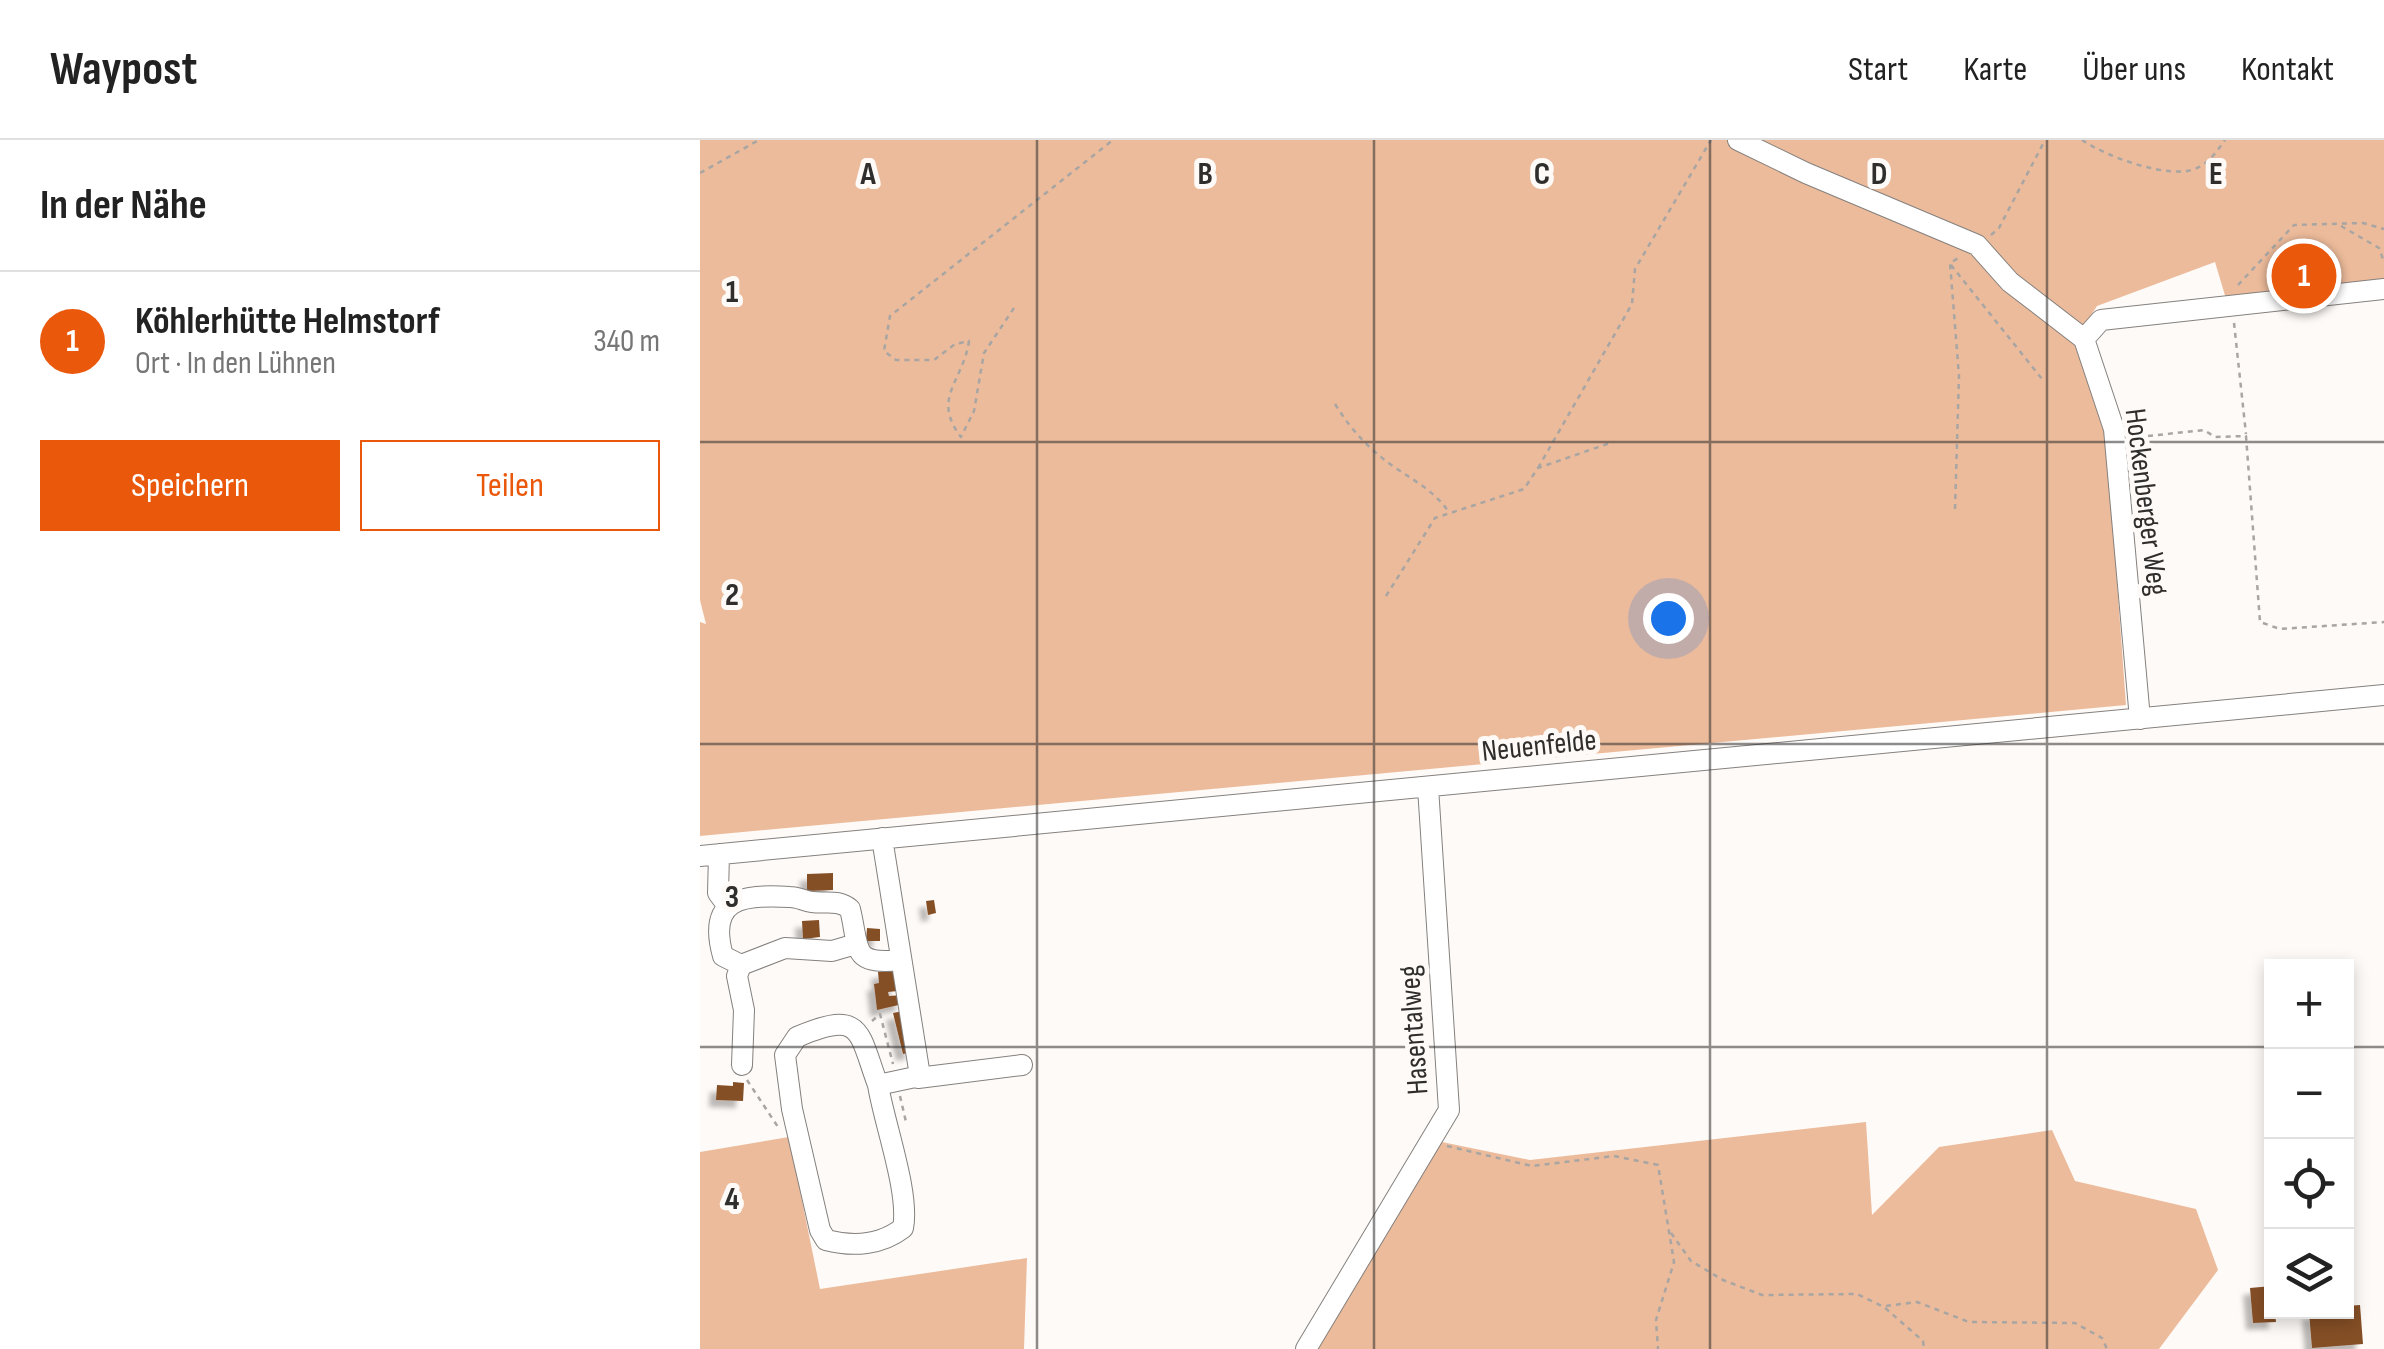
<!DOCTYPE html>
<html lang="de">
<head>
<meta charset="utf-8">
<style>
	:root { --surface:#fff; --page:#f2f2f2; --text:#222; --muted:#767676; --line:#e0e0e0; --accent:#ea580c }
	body { margin:0; font-family:"Sofia Sans Condensed",sans-serif; background:var(--page); color:var(--text) }
	.controls { position:absolute; right:30px; bottom:30px; display:grid; overflow:hidden; border-radius:0px; box-shadow:0 5px 15px #0003 }
	.controls button { width:90px; height:90px; display:grid; place-items:center; padding:0; border:0; border-bottom:2px solid var(--line); background:var(--surface); color:var(--text); font:50px sans-serif }
	.you { position:absolute; left:968px; top:478px; width:35px; height:35px; margin:-25px; border:8px solid #fff; border-radius:50%; background:#1a73e8; box-shadow:0 0 0 15px #1a73e833 }
	.badge { display:grid; place-items:center; width:65px; height:65px; border-radius:50%; background:var(--accent); color:#fff; font-size:32px; font-weight:700 }
	.pin { position:absolute; translate:-50% -50%; border:5px solid #fff; box-shadow:0 2px 10px #0006 }
	.list { margin:0; padding:0; list-style:none }
	h2 { display:flex; justify-content:space-between; align-items:center; height:130px; margin:0; padding:0 40px; font-size:42px }
	h2 small { font-size:32px; font-weight:400; color:var(--muted) }
	.list li { display:grid; grid-template-columns:65px 1fr auto; gap:30px; align-items:center; box-sizing:border-box; height:140px; padding:0 40px; border-top:2px solid var(--line) }
	.list b { display:block; font-size:38px; white-space:nowrap }
	.list p { margin:0; font-size:32px; white-space:nowrap; color:var(--muted) }
	.list em { font-size:32px; font-style:normal; color:var(--muted) }
	.actions { display:flex; gap:20px; padding:30px 40px }
	.actions a { flex:1; padding:22px 0; border:2px solid var(--accent); border-radius:0px; text-align:center; font-size:35px; color:var(--accent) }
	.actions .main { background:var(--accent); color:#fff }
	.icon { flex:none; width:55px; height:55px; fill:none; stroke:currentColor; stroke-width:2; stroke-linecap:round; stroke-linejoin:round }
	.map { position:relative; flex:none; width:1684px; height:1209px; overflow:hidden }
	header { display:flex; align-items:center; gap:60px; box-sizing:border-box; height:140px; padding:0 50px; background:var(--surface); border-bottom:2px solid var(--line) }
	header strong { font-size:48px }
	nav { display:flex; gap:55px; margin-inline-start:auto; font-size:35px }
	main { display:flex }
	aside { flex:1; background:var(--surface) }
	.map>svg:first-child { display:block }
</style>
</head>
<body>
<header>
<strong>Waypost</strong>
<nav><a>Start</a><a>Karte</a><a>Über uns</a><a>Kontakt</a></nav>
</header>
<main>
<aside>
<h2>In der Nähe<small></small></h2>
<ul class="list">
<li><span class="badge">1</span><div><b>Köhlerhütte Helmstorf</b><p>Ort · In den Lühnen</p></div><em>340 m</em></li>
</ul>
<div class="actions"><a class="main">Speichern</a><a>Teilen</a></div>
</aside>
<div class="map">
<svg width="1684" height="1209" viewBox="0 0 1684 1209">
	<defs>
		<filter id="shadow"><feDropShadow dx="-7" dy="7" stdDeviation="2.5" flood-color="#0004"/></filter>
	</defs>
	<rect width="100%" height="100%" fill="#fefaf7"/>
	<path fill="#ecbb9b" d="M0,0H1684V154L1530,172L1515,122L1397,166L1376,198L1406,292L1426,565L0,696V482L6,484L0,460Z
		M1166,982L1172,1075L1239,1007L1352,990L1375,1041L1496,1069L1518,1130L1459,1209H610L732,1000L830,1020Z
		M89,997L120,1149L327,1118L324,1209H0V1012Z"/>
	<path fill="#854f28" filter="url(#shadow)" d="M1594 135a10 10 0 1 1 20 0a10 10 0 1 1-20 0Z
		M133,733V750L107,751V734Z
		M234,760L236,773L228,775L226,761Z
		M119,780L120,797L103,799L102,781Z
		M167,788L180,789V801H166Z
		M196,830L198,851L188,852L189,856L202,855L203,864L177,870L174,844L179,843L178,832Z
		M203,871L213,912L203,914L193,873Z
		M33,942L44,943L43,961L16,960L17,945L33,946Z
		M1572,1146V1172H1575L1576,1182L1553,1183L1550,1148Z
		M1660,1165L1663,1204L1612,1208L1609,1172H1646V1166Z"/>
	<g fill="none" stroke-linecap="round" stroke-linejoin="round">
		<defs>
			<path id="minor" d="M1038,0L1106,33L1277,105L1310,142L1384,199L1414,289L1440,579
				M1384,199L1401,180L1684,149
				M19,714L18,753L27,765
				M0,716L1684,555
				M156,804L132,811L85,808L41,825L23,816C7,759 41,754 90,757C98,757 104,761 112,762C126,764 138,759 150,769C160,810 150,825 201,820
				M41,825L37,836L44,870L42,925
				M218,938L322,925
				M178,945C184,983 210,1053 203,1088C181,1105 153,1107 126,1100L120,1090L92,969L85,915L97,897C163,869 158,891 178,945L220,936L182,698
				M606,1209L749,970L728,647"/>
		</defs>
		<use href="#minor" stroke="#84807e" stroke-width="22"/>
		<path stroke="#a8a5a3" stroke-width="2.5" stroke-dasharray="5 5" stroke-linecap="butt" d="M1382,0C1405,16 1471,41 1497,28C1510,22 1517,11 1525,0
			M0,33L59,0
			M1641,86L1679,108L1684,122
			M1291,95L1299,88L1345,0
			M1251,125L1342,239
			M1538,145L1594,85L1663,83L1684,89
			M314,168L284,213L274,271L261,297C231,258 263,242 269,201L255,204L234,220H196L184,211L190,176L413,0
			M1534,183L1546,294
			M635,264C651,290 669,309 694,327C715,341 734,351 749,372
			M1448,296L1504,290L1515,297L1546,296L1560,482L1580,489L1684,482
			M838,328L932,164L935,129L1011,0
			M1255,369L1259,236L1250,123L1260,117
			M686,456L735,378L824,349L838,328L913,302
			M172,881L180,874L193,924
			M47,940L78,987
			M200,956L206,982
			M747,1006L832,1026L914,1016L958,1025L974,1122L956,1180L958,1209
			M971,1093L991,1121L1023,1140L1062,1155L1157,1154L1184,1167L1223,1201L1224,1209
			M1186,1166L1217,1162L1269,1182L1375,1183L1402,1198L1407,1209"/>
		<use href="#minor" stroke="#fff" stroke-width="20"/>
	</g>
	<path fill="none" stroke="#2f2e2d" stroke-width="2.5" stroke-opacity="0.55" d="M337,0V1209M674,0V1209M1010,0V1209M1347,0V1209M0,302H1684M0,604H1684M0,907H1572M1646,907H1684"/>
	<g text-anchor="middle" dominant-baseline="central" stroke-width="10" stroke-linejoin="round" paint-order="stroke">
		<g font-size="30" fill="#2f2e2d" stroke="#fefaf7">
			<text transform="translate(1446 362) rotate(83)">Hockenberger Weg</text>
			<text transform="translate(839 606) rotate(-6)">Neuenfelde</text>
			<text transform="translate(714 890) rotate(-94)">Hasentalweg</text>
		</g>
	</g>
	<g font-size="32" text-anchor="middle" font-weight="bold" fill="#2f2e2d" stroke="#fefaf7" stroke-width="10" stroke-linejoin="round" paint-order="stroke">
		<text x="168" y="44">A</text>
		<text x="505" y="44">B</text>
		<text x="842" y="44">C</text>
		<text x="1179" y="44">D</text>
		<text x="1516" y="44">E</text>
		<text x="32" y="162">1</text>
		<text x="32" y="465">2</text>
		<text x="32" y="767">3</text>
		<text x="32" y="1069">4</text>
	</g>
</svg>
<div class="controls">
<button>+</button>
<button>−</button>
<button><svg class="icon" aria-label="locate" viewBox="0 0 24 24"><circle cx="12" cy="12" r="6"/><path d="M12 2v4M12 18v4M2 12h4M18 12h4"/></svg></button>
<button><svg class="icon" aria-label="layers" viewBox="0 0 24 24"><path d="M12 4l9 5-9 5-9-5zM3 14l9 5 9-5"/></svg></button>
</div>
<div class="you"></div>
<div class="pin badge" style="left:1604px;top:136px">1</div>
</div>
</main>
</body>
</html>
